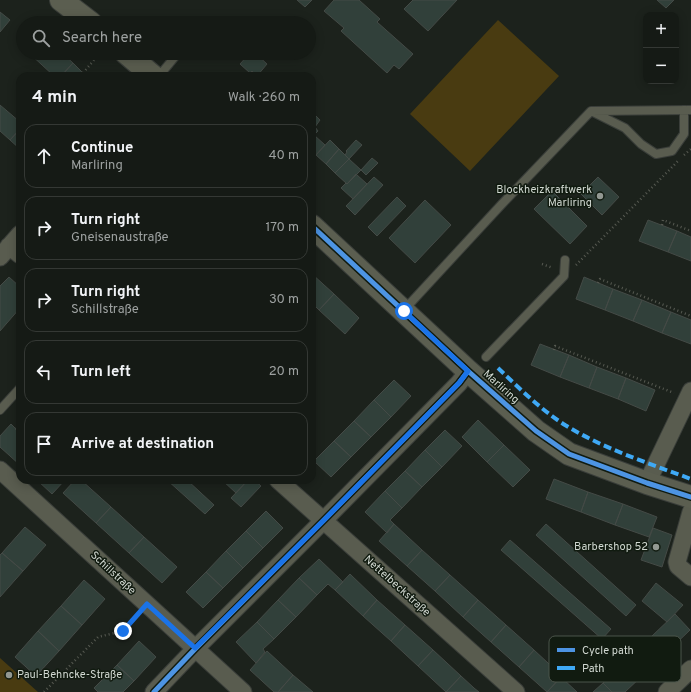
<!DOCTYPE html>
<html lang="en">
<head>
<meta charset="utf-8">
<style>
	:root { --surface:#151a15; --page:#222722; --text:#f1f3f6; --muted:#9da1a0; --line:#343834 }
	body { margin:0; font-family:Overpass,sans-serif; background:var(--page); color:var(--text) }
	.controls { position:absolute; right:12px; top:12px; display:grid; overflow:hidden; border-radius:8px; box-shadow:0 2px 10px #0003 }
	.controls button { width:36px; height:36px; display:grid; place-items:center; padding:0; border:0; border-bottom:1px solid var(--line); background:var(--surface); color:var(--text); font:20px sans-serif }
	.stop { position:absolute; width:12px; height:12px; margin:-9px; border:3px solid #1a73e8; border-radius:50%; background:#fff }
	.stop.end { background:#1a73e8; border-color:#fff; box-shadow:0 1px 4px #0008 }
	.list { margin:0; padding:0; list-style:none }
	h2 { display:flex; justify-content:space-between; align-items:center; height:52px; margin:0; padding:0 16px; font-size:17px }
	h2 small { font-size:13px; font-weight:400; color:var(--muted) }
	.list li { display:grid; grid-template-columns:26px 1fr auto; gap:12px; align-items:center; box-sizing:border-box; height:64px; margin:0 8px 8px; padding:0 8px; border:1px solid var(--line); border-radius:12px }
	.list b { display:block; font-size:15px; white-space:nowrap }
	.list p { margin:0; font-size:13px; white-space:nowrap; color:var(--muted) }
	.list em { font-size:13px; font-style:normal; color:var(--muted) }
	.icon { flex:none; width:22px; height:22px; fill:none; stroke:currentColor; stroke-width:2; stroke-linecap:round; stroke-linejoin:round }
	.map { position:relative; flex:none; width:691px; height:692px; overflow:hidden }
	.search { position:absolute; background:var(--surface); box-shadow:0 2px 10px #0003; left:16px; top:16px; width:300px; height:44px; display:flex; align-items:center; gap:10px; box-sizing:border-box; padding:0 14px; border-radius:22px; color:var(--muted); font-size:15px }
	.panel { position:absolute; background:var(--surface); box-shadow:0 2px 10px #0003; left:16px; top:72px; width:300px; height:412px; border-radius:12px }
	.map>svg:first-child { display:block }
</style>
</head>
<body>
<div class="map">
<svg width="691" height="692" viewBox="0 0 691 692">
	<rect width="100%" height="100%" fill="#1c221c"/>
	<path fill="#493b11" d="M498,20L559,76L470,171L410,114Z
		M0,658L38,692H0Z"/>
	<path fill="#31403a" stroke="#444a46" d="M297,0H312L305,7Z
		M334,0H359L380,19L377,22L413,54L399,69L394,65L387,73L341,31L344,28L324,11Z
		M413,0H457L428,31L404,9Z
		M657,0H674L666,8Z
		M0,12L10,20L0,32Z
		M29,53H62L73,63L61,76H54Z
		M250,53H255L267,64L257,76L252,71L250,73L240,64Z
		M73,63L83,73L87,76H61Z
		M252,71L257,76H247Z
		M0,105L20,122V129L10,140L0,131Z
		M314,114L320,120L315,127L318,131L312,137V116Z
		M20,129V149L10,140Z
		M314,135L325,145L312,159V137Z
		M330,140L339,149L326,164L316,155Z
		M356,140L362,145L349,159L345,155L347,152L346,151Z
		M339,149L349,159L335,173L326,164Z
		M372,158L378,163L366,175L361,170Z
		M349,159L361,170L347,184L335,173Z
		M356,174L367,184L353,199L341,188L346,183L347,184Z
		M374,177L383,185L355,215L346,206Z
		M598,177L619,197L602,215L581,194Z
		M552,191L587,226L570,244L534,209Z
		M397,197L406,206L377,236L368,227Z
		M425,200L451,225L415,263L389,238Z
		M648,220L677,231L668,252L639,241Z
		M677,231L691,237V261L668,252Z
		M312,274L334,294L319,310L312,303Z
		M9,277L20,287V308L0,331V286Z
		M584,277L613,289L605,310L576,299Z
		M613,289L642,300L633,321L605,310Z
		M334,294L359,318L345,334L319,310Z
		M642,300L671,312L662,333L633,321Z
		M671,312L691,320V344L662,333Z
		M540,344L569,355L560,377L531,365Z
		M569,355L597,367L589,388L560,377Z
		M597,367L626,378L618,399L589,388Z
		M626,378L655,390L646,411L618,399Z
		M394,380L411,396L391,417L374,400Z
		M374,400L391,417L371,437L354,421Z
		M478,420L504,445L487,462L462,437Z
		M354,421L371,437L351,457L334,441Z
		M20,423V433L15,429Z
		M11,424L20,433V465L0,447V436Z
		M445,430L462,446L442,467L425,450Z
		M334,441L351,457L331,477L314,461Z
		M504,445L530,470L513,487L487,462Z
		M425,450L442,467L422,487L405,471Z
		M405,471L422,487L402,508L385,491Z
		M554,479L588,492L581,512L546,499Z
		M37,480H65L52,494Z
		M75,480H81L111,507L96,523L63,493Z
		M167,480H187L214,505L205,514Z
		M222,480H248L236,493Z
		M248,480H254L261,486L241,507L231,498Z
		M385,491L402,508L390,520L394,524L387,533L365,512Z
		M588,492L623,504L615,525L581,512Z
		M623,504L657,517L649,537L615,525Z
		M111,507L144,537L129,553L96,523Z
		M266,511L283,528L263,548L246,531Z
		M394,524L422,550L407,566L379,541Z
		M546,524L636,605L626,616L536,535Z
		M25,527L46,545L23,571L2,553Z
		M653,528L672,535L662,567L641,560Z
		M246,531L263,548L243,568L226,551Z
		M144,537L177,567L162,583L129,553Z
		M510,540L611,629L602,639L501,550Z
		M422,550L450,575L435,591L407,566Z
		M226,551L243,568L223,588L206,572Z
		M2,553L23,571L0,597V555Z
		M319,559L343,582L335,590L328,584L317,595L299,578Z
		M206,572L223,588L203,608L186,592Z
		M350,574L377,600L363,616L335,590Z
		M450,575L478,600L463,617L435,591Z
		M299,578L317,595L296,617L278,600Z
		M84,580L105,599L82,625L61,606Z
		M656,583L683,605L667,622L642,601Z
		M278,600L296,617L274,639L257,622Z
		M377,600L405,625L391,641L363,616Z
		M478,600L506,625L491,642L463,617Z
		M61,606L82,625L59,651L38,631Z
		M675,614L690,630L666,653L651,637Z
		M257,622L274,639L263,649L265,652L256,663L236,642Z
		M405,625L433,650L418,666L391,641Z
		M506,625L534,650L519,667L491,642Z
		M38,631L59,651L36,676L15,657Z
		M139,641L156,657L134,681L117,665Z
		M433,650L461,676L446,692L418,666Z
		M534,650L562,676L547,692L519,667Z
		M267,651L293,675L278,692H274L250,670Z
		M627,660L642,676L625,692H612L603,683Z
		M117,665L134,681L123,692H98L94,688Z
		M293,675L313,692H278Z
		M461,676L474,688L479,692H446Z
		M561,677L577,692H547Z
		M603,683L612,692H593Z"/>
	<g fill="none" stroke-linecap="round" stroke-linejoin="round">
		<defs>
			<path id="lane" d="M159,76L178,53
				M593,112L625,128L641,144L656,154L672,151L684,134V110
				M404,310L501,205L591,111L691,110
				M486,357L564,276L565,260
				M0,410L20,388"/>
			<path id="street" d="M9,246L20,255
				M0,257L20,234
				M0,470L243,692
				M278,480L516,692
				M647,483L691,391
				M691,512L677,562L678,566L691,577
				M154,692L195,649L324,520L459,383L468,371
				M667,692L691,669"/>
			<path id="secondary" d="M61,0L91,23
				M126,53L153,76
				M312,226L468,371L536,431L569,454L647,483L691,497"/>
		</defs>
		<use href="#lane" stroke="#3a3e3a" stroke-width="10"/>
		<use href="#street" stroke="#3a3e3a" stroke-width="19"/>
		<use href="#secondary" stroke="#3a3e3a" stroke-width="24"/>
		<path stroke="#575a52" stroke-width="2.5" stroke-dasharray="1 3" stroke-linecap="butt" d="M83,73L100,53
			M684,155L691,149
			M662,225L663,220L691,231
			M542,264L553,268
			M576,265L679,160
			M598,283L600,279L691,316
			M554,350L555,346L674,393
			M44,692L98,637L123,631L137,615"/>
		<use href="#lane" stroke="#595c4f" stroke-width="8"/>
		<use href="#street" stroke="#595c4f" stroke-width="17"/>
		<use href="#secondary" stroke="#5b5e50" stroke-width="22"/>
		<path stroke="#3fa9f5" stroke-width="4" stroke-dasharray="8 4" stroke-linecap="butt" d="M498,368C519,388 540,409 565,425C604,449 648,463 691,479"/>
		<defs>
			<path id="cycleway" d="M312,226L468,371L536,431L569,454L647,483L691,497
				M154,692L195,649L324,520L459,383L468,371"/>
		</defs>
		<use href="#cycleway" stroke="#111b10" stroke-width="8"/>
		<use href="#cycleway" stroke="#4d94e3" stroke-width="5"/>
	</g>
	<g fill="none" stroke-linecap="round" stroke-linejoin="round">
		<path stroke="#1a73e8" stroke-width="5" d="M123,631L147,604L195,648L324,520L459,383L468,371L404,311"/>
	</g>
	<g fill="#929892" stroke="#111b10" stroke-width="1.5">
		<circle cx="600" cy="196" r="4"/>
		<circle cx="656" cy="547" r="4"/>
		<circle cx="9" cy="675" r="4"/>
	</g>
	<g text-anchor="middle" dominant-baseline="central" stroke-width="3" stroke-linejoin="round" paint-order="stroke">
		<g font-size="11" fill="#d1d8d1" stroke="#111b10" text-anchor="end">
			<text x="592" y="190">Blockheizkraftwerk<tspan x="592" dy="13">Marliring</tspan></text>
			<text x="648" y="547">Barbershop 52</text>
			<text x="17" y="675" text-anchor="start">Paul-Behncke-Straße</text>
		</g>
		<g font-size="11" fill="#d1d8d1" stroke="#111b10">
			<text transform="translate(501 387) rotate(42)">Marliring</text>
			<text transform="translate(113 573) rotate(43)">Schillstraße</text>
			<text transform="translate(397 586) rotate(42)">Nettelbeckstraße</text>
		</g>
	</g>
	<rect x="549" y="636" width="132" height="46" rx="6" fill="#111b10" stroke="#4b544a" stroke-width="1"/>
	<rect x="557" y="648" width="18" height="4" fill="#4d94e3"/>
	<rect x="557" y="666" width="18" height="4" fill="#3fa9f5"/>
	<g font-size="11" fill="#d1d8d1">
		<text x="582" y="654">Cycle path</text>
		<text x="582" y="672">Path</text>
	</g>
</svg>
<div class="controls">
<button>+</button>
<button>−</button>
</div>
<div class="stop" style="left:404px;top:311px"></div>
<div class="stop end" style="left:123px;top:631px"></div>
<div class="search"><svg class="icon" aria-label="search" viewBox="0 0 24 24"><circle cx="10" cy="10" r="6"/><path d="M15 15l6 6"/></svg>Search here</div>
<section class="panel">
<h2>4 min<small>Walk · 260 m</small></h2>
<ul class="list">
<li><svg class="icon" aria-label="ahead" viewBox="0 0 24 24"><path d="M12 20V5M6 11l6-6 6 6"/></svg><div><b>Continue</b><p>Marliring</p></div><em>40 m</em></li>
<li><svg class="icon" aria-label="right" viewBox="0 0 24 24"><path d="M7 20v-9h11M14 6l5 5-5 5"/></svg><div><b>Turn right</b><p>Gneisenaustraße</p></div><em>170 m</em></li>
<li><svg class="icon" aria-label="right" viewBox="0 0 24 24"><path d="M7 20v-9h11M14 6l5 5-5 5"/></svg><div><b>Turn right</b><p>Schillstraße</p></div><em>30 m</em></li>
<li><svg class="icon" aria-label="left" viewBox="0 0 24 24"><path d="M17 20v-9H6M10 6l-5 5 5 5"/></svg><div><b>Turn left</b></div><em>20 m</em></li>
<li><svg class="icon" aria-label="arrive" viewBox="0 0 24 24"><path d="M6 21V4h12l-3 4 3 4H6"/></svg><div><b>Arrive at destination</b></div></li>
</ul>
</section>
</div>
</body>
</html>
